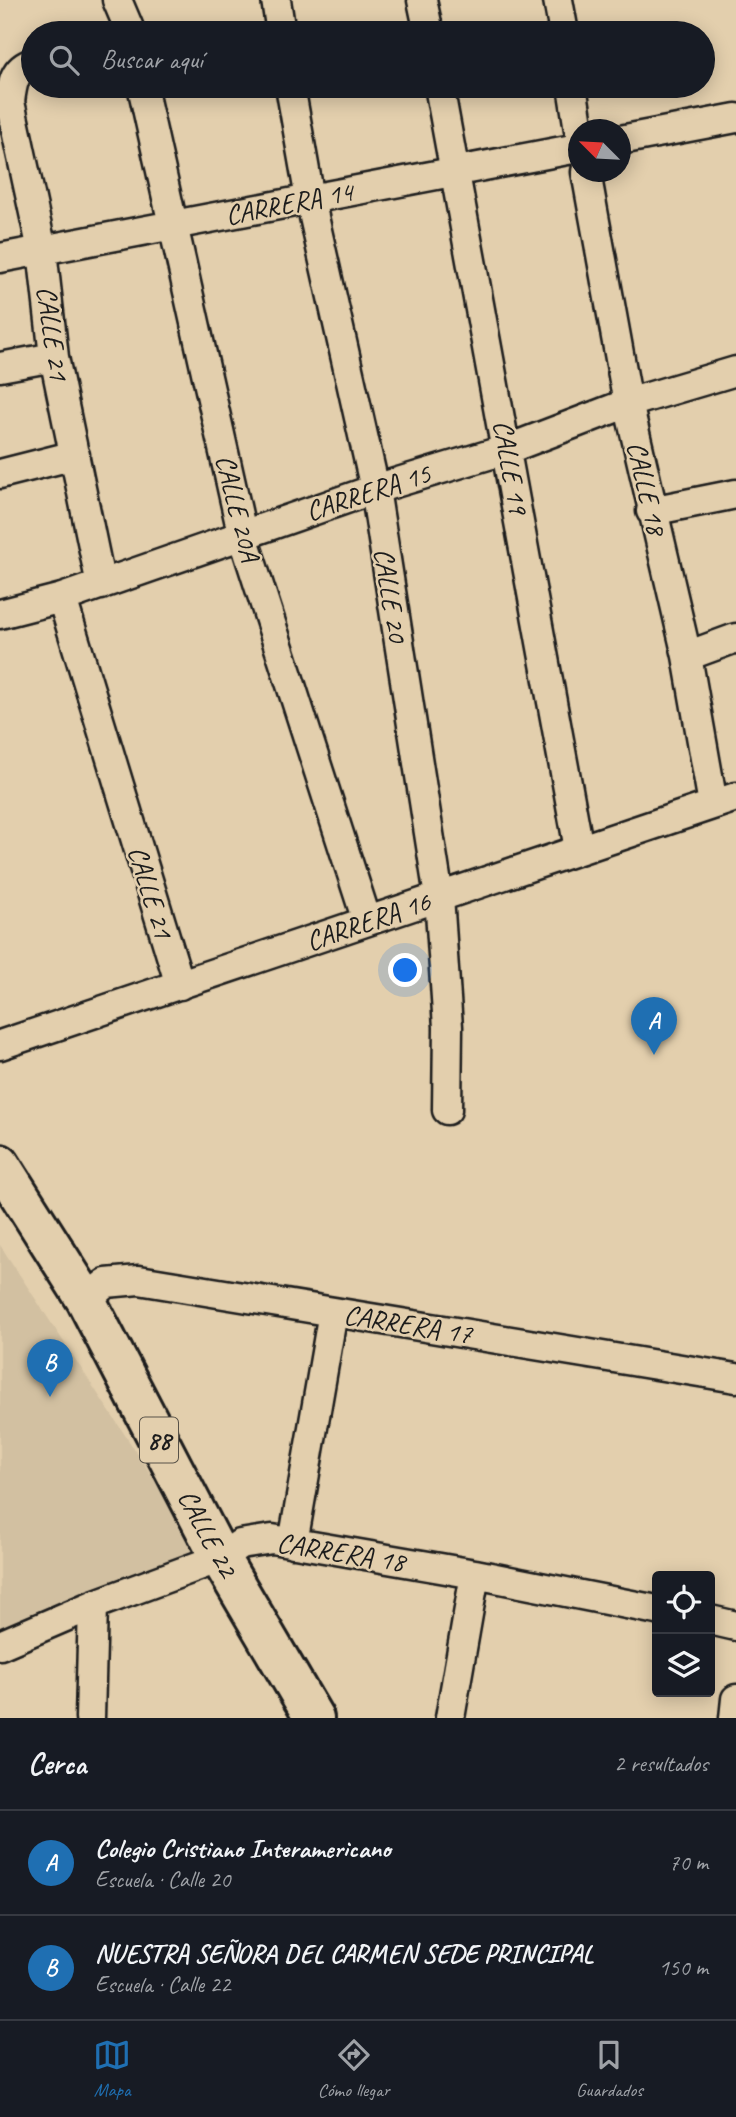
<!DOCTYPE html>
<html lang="es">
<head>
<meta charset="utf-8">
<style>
	:root { --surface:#171b24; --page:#242831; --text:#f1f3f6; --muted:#9ea1a6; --line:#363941; --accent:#1f6fb2 }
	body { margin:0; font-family:Caveat,sans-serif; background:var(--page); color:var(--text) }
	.controls { position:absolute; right:21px; bottom:21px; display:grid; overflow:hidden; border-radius:7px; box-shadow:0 4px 18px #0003 }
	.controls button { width:63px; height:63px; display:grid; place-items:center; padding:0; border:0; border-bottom:2px solid var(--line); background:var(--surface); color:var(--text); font:35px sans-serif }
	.compass { position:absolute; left:568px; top:119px; width:63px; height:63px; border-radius:50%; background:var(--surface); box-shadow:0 4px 18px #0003; rotate:294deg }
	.you { position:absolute; left:406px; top:971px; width:24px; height:24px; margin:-18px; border:5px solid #fff; border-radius:50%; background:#1a73e8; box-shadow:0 0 0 10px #1a73e833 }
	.badge { display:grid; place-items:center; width:46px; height:46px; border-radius:50%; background:var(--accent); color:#fff; font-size:23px; font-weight:700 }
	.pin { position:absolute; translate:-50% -58px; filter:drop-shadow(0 2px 4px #0008) }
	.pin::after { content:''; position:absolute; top:37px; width:24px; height:21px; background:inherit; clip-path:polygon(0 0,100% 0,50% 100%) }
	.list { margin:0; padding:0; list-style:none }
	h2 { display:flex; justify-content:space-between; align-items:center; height:91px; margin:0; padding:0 28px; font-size:30px }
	h2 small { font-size:23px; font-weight:400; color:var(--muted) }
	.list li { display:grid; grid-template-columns:46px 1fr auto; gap:21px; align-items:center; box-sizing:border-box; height:105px; padding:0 28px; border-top:2px solid var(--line) }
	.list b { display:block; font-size:26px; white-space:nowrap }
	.list p { margin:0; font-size:23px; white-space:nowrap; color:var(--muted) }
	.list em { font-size:23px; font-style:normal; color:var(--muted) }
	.icon { flex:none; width:38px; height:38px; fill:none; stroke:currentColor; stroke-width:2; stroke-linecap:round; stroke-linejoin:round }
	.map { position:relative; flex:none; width:736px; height:1718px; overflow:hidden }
	.search { position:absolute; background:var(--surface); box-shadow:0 4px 18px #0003; left:21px; right:21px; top:21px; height:77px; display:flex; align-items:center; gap:18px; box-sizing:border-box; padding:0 24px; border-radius:38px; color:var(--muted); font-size:26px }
	.sheet { height:301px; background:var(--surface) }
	nav { display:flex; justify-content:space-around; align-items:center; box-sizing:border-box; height:98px; border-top:2px solid var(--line); background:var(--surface); font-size:19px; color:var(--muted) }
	nav a { display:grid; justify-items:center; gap:4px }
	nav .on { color:var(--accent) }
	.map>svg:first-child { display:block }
</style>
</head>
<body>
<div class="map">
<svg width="736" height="1718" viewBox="0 0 736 1718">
	<rect width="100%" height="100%" fill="#e3cfad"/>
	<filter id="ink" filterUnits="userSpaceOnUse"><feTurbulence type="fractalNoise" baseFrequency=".0143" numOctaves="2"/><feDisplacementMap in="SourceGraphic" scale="14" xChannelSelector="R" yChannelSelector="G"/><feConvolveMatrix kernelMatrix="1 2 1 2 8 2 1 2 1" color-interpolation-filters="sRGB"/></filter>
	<g filter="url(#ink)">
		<path fill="#d2c0a1" d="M0,1245L200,1549L0,1634Z"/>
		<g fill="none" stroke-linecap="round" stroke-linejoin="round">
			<defs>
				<path id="minor" d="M117,0L131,33
					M276,0L281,33
					M422,0L429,33
					M558,0L564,33
					M33,63C14,68 12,85 10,102L42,250L54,357L101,585
					M142,86L242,533L367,921
					M290,86L310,199L375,489L439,897L448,1027L447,1110
					M439,86L579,849
					M572,86L579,130
					M620,140L736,118
					M586,172L628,403L687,656L713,804
					M0,258L578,148
					M0,367L54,357
					M0,474L75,455
					M651,511L736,494
					M62,598L180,985
					M0,614L62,598L375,489L508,449L628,403L736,371
					M687,656L736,638
					M0,1045L736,797
					M86,1300L106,1283L139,1280L736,1378
					M293,1543L333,1312
					M710,1620L736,1626
					M0,1645L93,1605L220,1558L240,1544L272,1539L475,1574L657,1610
					M90,1718L93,1605
					M450,1718L475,1574
					M734,1718L736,1699"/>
				<path id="highway" d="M0,1164L86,1300L220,1558L314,1718"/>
			</defs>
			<use href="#minor" stroke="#1c1c1c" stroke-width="33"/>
			<use href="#highway" stroke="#1c1c1c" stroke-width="44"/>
			<use href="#minor" stroke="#e3cfad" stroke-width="28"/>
			<use href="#highway" stroke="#e3cfad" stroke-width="38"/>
		</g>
	</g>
	<g text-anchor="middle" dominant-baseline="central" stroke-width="5" stroke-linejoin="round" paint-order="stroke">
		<rect fill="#e3cfad" stroke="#585248" stroke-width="2" x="140" y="1417.5" width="38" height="45" rx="5"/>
		<g font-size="26" font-weight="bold" fill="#1c1c1c">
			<text x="159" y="1440">88</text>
		</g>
		<g font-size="28" fill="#1c1c1c" stroke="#e3cfad">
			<text transform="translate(289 203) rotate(-11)">CARRERA 14</text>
			<text transform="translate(53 333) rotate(82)">CALLE 21</text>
			<text transform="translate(511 467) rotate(80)">CALLE 19</text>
			<text transform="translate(647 488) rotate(77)">CALLE 18</text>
			<text transform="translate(368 492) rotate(-18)">CARRERA 15</text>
			<text transform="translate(238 508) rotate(76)">CALLE 20A</text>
			<text transform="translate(391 595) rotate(81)">CALLE 20</text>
			<text transform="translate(151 892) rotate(73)">CALLE 21</text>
			<text transform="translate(368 921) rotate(-19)">CARRERA 16</text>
			<text transform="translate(408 1324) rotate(9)">CARRERA 17</text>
			<text transform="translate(208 1533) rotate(62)">CALLE 22</text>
			<text transform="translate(341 1552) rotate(9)">CARRERA 18</text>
		</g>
	</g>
</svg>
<div class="controls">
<button><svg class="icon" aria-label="locate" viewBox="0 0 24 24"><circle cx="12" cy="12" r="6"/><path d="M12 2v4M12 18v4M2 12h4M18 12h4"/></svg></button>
<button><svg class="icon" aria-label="layers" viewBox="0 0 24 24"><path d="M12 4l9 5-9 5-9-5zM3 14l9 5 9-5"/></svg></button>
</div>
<svg class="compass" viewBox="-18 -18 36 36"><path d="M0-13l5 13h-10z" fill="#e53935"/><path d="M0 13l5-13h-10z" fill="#9ea1a6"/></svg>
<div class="you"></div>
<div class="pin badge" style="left:654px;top:1055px">A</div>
<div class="pin badge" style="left:50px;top:1397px">B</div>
<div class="search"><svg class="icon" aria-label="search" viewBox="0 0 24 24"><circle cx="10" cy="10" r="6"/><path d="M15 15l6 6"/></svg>Buscar aquí</div>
</div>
<section class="sheet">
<h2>Cerca<small>2 resultados</small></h2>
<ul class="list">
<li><span class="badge">A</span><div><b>Colegio Cristiano Interamericano</b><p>Escuela · Calle 20</p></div><em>70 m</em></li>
<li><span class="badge">B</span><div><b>NUESTRA SEÑORA DEL CARMEN SEDE PRINCIPAL</b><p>Escuela · Calle 22</p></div><em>150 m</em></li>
</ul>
</section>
<nav>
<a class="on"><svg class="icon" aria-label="map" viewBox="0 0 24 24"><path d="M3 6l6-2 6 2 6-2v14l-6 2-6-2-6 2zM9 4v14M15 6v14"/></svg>Mapa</a>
<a><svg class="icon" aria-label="directions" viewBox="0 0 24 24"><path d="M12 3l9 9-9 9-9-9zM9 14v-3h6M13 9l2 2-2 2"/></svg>Cómo llegar</a>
<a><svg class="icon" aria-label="saved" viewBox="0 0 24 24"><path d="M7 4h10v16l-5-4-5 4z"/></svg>Guardados</a>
</nav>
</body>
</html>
